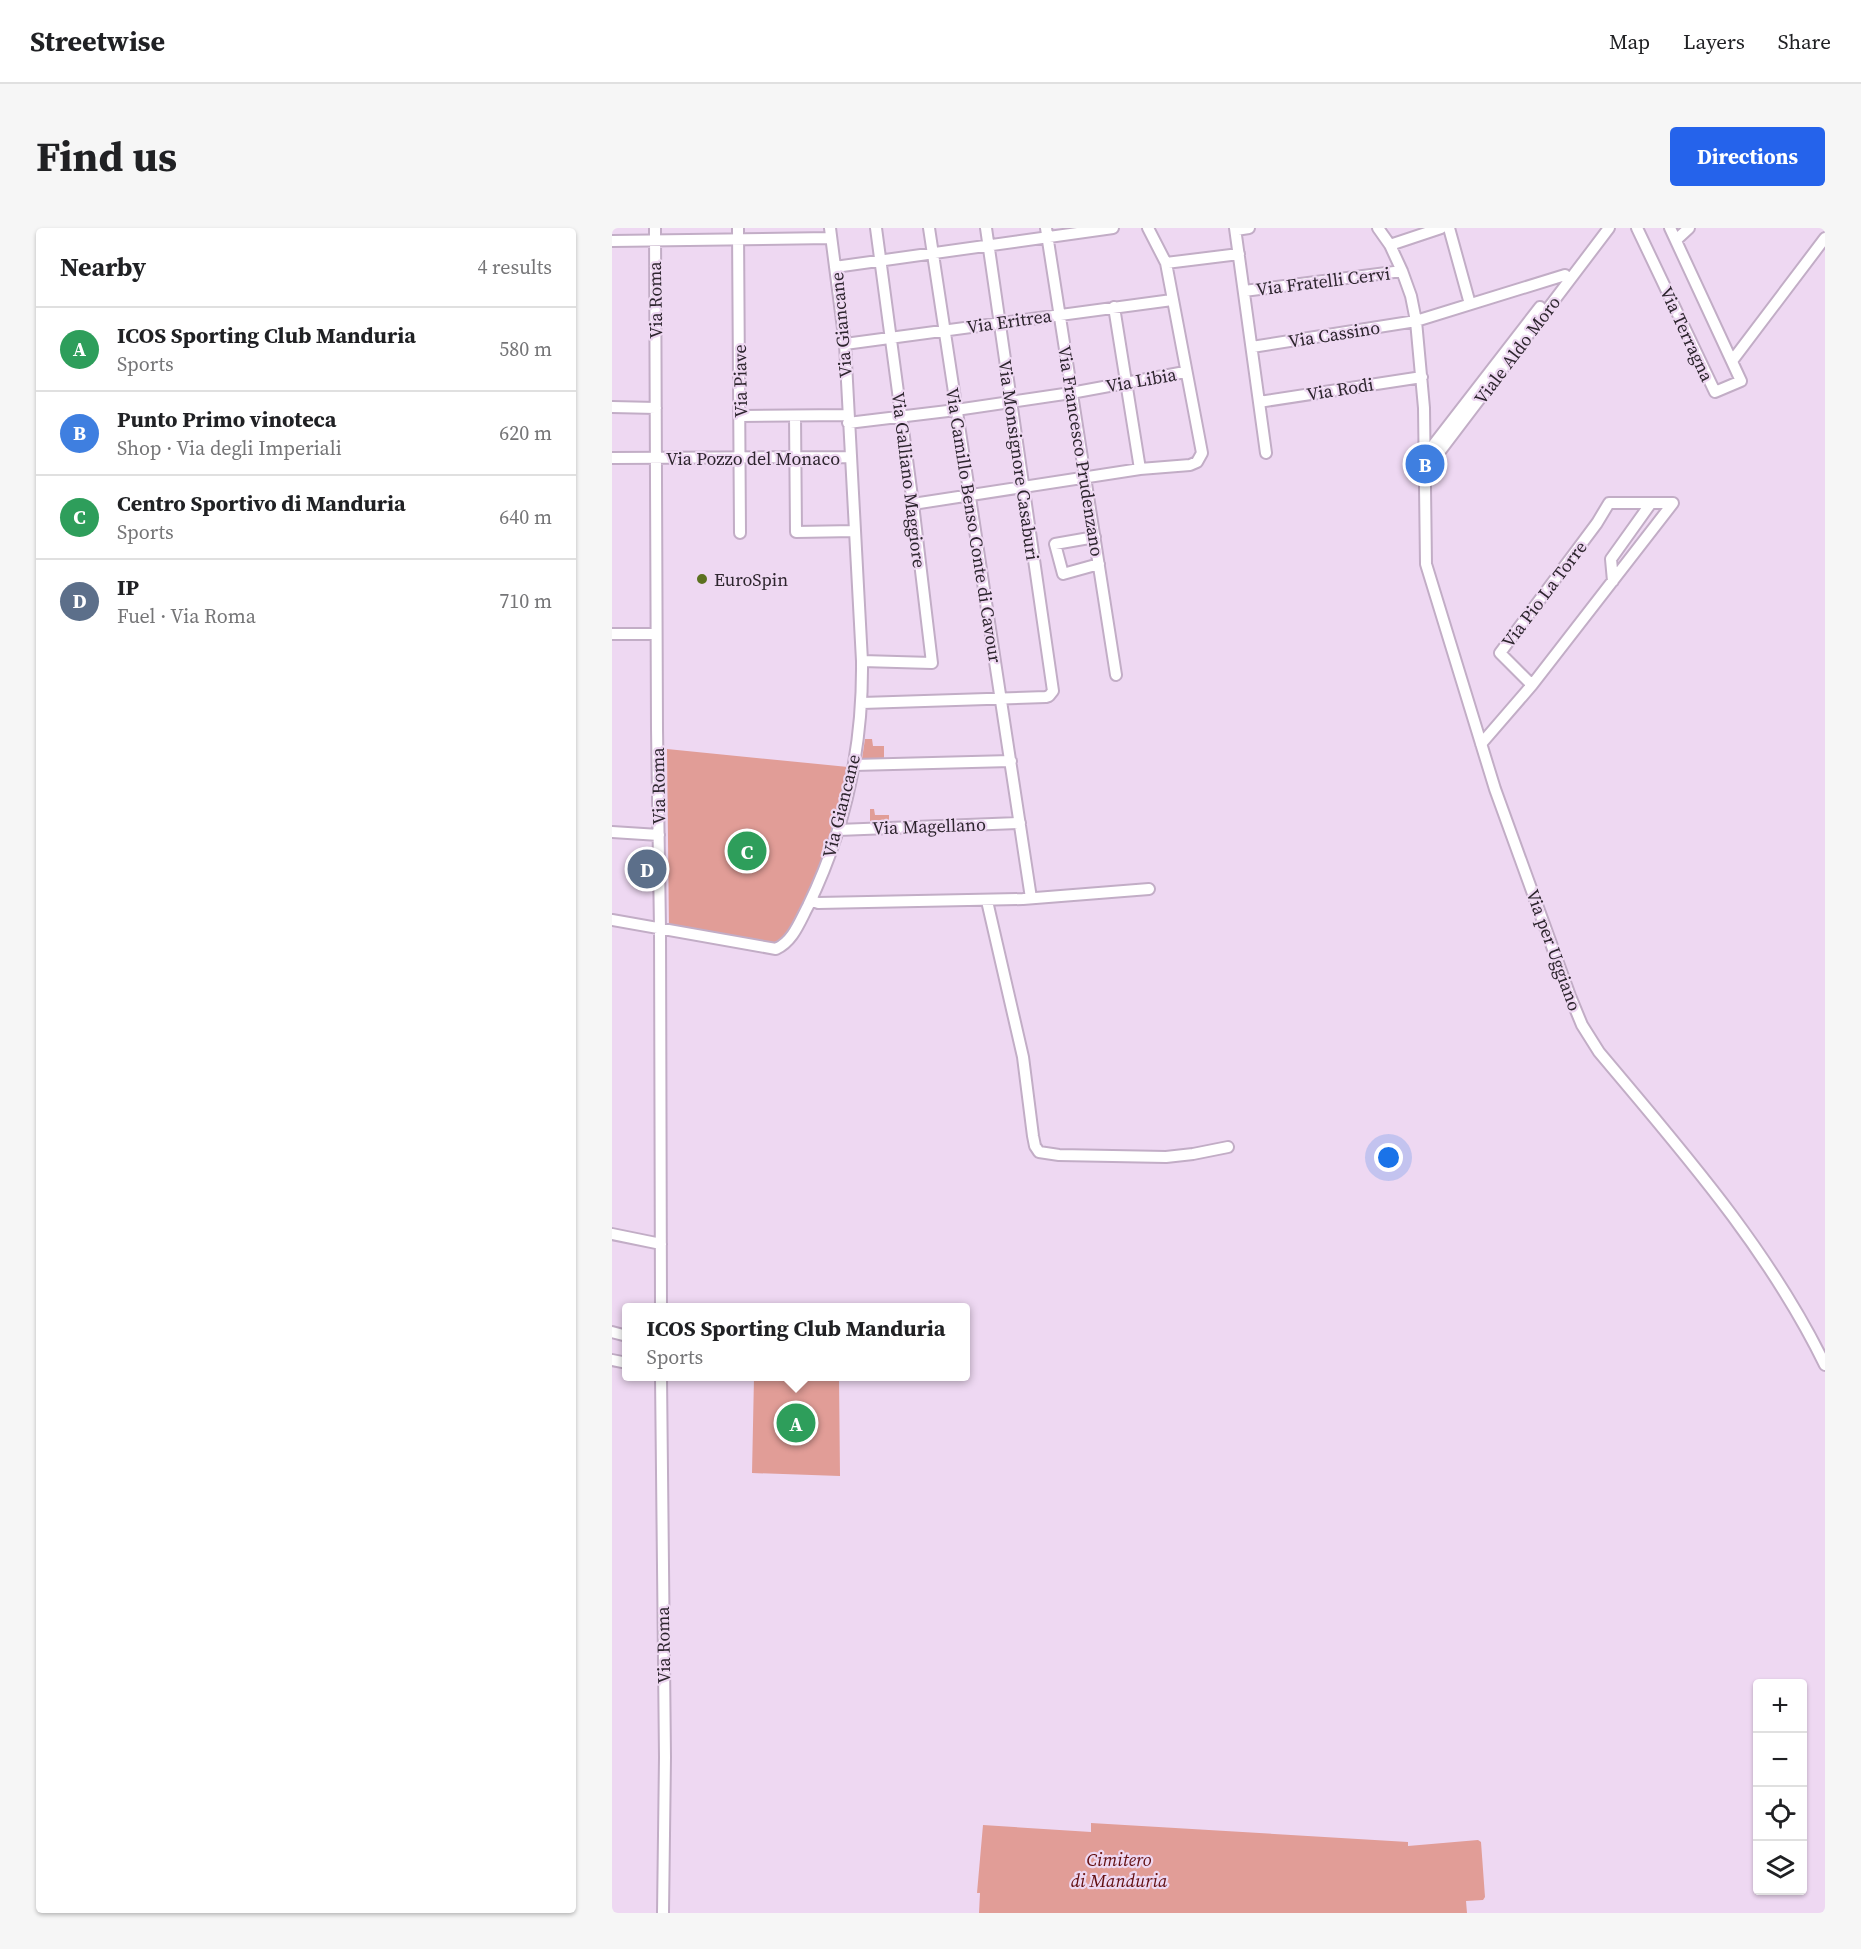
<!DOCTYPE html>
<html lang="en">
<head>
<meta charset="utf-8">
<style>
	:root { --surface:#fff; --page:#f6f6f6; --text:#202124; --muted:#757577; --line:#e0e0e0; --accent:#2563eb }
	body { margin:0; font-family:"Source Serif 4",serif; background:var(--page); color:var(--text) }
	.controls { position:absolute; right:18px; bottom:18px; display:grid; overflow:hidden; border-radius:6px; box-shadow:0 2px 4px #0004 }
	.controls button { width:54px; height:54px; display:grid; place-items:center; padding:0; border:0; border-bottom:2px solid var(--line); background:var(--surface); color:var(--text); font:30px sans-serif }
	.you { position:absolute; left:777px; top:930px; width:21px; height:21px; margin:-15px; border:4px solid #fff; border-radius:50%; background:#1a73e8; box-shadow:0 0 0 9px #1a73e833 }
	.badge { display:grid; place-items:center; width:39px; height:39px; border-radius:50%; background:var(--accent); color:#fff; font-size:20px; font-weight:700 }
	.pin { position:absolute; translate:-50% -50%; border:3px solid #fff; box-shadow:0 2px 6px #0006 }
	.popup { position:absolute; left:10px; top:1075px; width:348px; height:78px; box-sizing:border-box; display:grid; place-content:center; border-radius:6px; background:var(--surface); filter:drop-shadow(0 2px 4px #0005); font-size:20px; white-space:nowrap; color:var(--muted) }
	.popup b { font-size:22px; color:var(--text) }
	.popup::after { content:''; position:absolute; left:50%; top:100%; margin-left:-12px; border:12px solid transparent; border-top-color:var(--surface) }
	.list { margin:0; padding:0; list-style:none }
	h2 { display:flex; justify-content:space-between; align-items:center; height:78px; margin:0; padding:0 24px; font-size:26px }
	h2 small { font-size:20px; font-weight:400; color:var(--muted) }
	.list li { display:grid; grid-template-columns:39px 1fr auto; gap:18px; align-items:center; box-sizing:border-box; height:84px; padding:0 24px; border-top:2px solid var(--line) }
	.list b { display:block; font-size:22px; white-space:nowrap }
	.list p { margin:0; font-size:20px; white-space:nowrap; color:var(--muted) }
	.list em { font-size:20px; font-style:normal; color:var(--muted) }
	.icon { flex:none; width:33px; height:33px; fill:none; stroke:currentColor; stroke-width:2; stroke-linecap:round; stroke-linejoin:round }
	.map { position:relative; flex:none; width:1213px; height:1685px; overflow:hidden; border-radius:6px }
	header { display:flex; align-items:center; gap:36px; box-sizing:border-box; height:84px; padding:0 30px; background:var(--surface); border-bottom:2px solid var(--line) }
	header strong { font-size:28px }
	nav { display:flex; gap:33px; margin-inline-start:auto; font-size:21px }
	.intro { display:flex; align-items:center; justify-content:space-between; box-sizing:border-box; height:144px; padding:0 36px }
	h1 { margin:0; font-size:42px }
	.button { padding:15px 27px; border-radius:6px; background:var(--accent); color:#fff; font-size:21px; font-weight:700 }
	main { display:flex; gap:36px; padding:0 36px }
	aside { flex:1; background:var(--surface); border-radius:6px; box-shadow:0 2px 4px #0004 }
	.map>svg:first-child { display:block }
</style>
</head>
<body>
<header>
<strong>Streetwise</strong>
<nav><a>Map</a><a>Layers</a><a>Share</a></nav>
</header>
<div class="intro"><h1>Find us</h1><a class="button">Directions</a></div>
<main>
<aside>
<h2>Nearby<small>4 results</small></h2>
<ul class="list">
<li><span class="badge" style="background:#2e9e5b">A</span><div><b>ICOS Sporting Club Manduria</b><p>Sports</p></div><em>580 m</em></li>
<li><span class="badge" style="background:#3f7fe0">B</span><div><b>Punto Primo vinoteca</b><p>Shop · Via degli Imperiali</p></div><em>620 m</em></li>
<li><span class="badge" style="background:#2e9e5b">C</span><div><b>Centro Sportivo di Manduria</b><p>Sports</p></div><em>640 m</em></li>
<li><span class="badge" style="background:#5c6f8a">D</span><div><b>IP</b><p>Fuel · Via Roma</p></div><em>710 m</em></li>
</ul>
</aside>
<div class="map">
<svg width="1213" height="1685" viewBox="0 0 1213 1685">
	<rect width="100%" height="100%" fill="#eed8f2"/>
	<path fill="#e19d97" d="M253,511H260L261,518H272V531H250Z
		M55,521L236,539L212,630L176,706L163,715L150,716L57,701Z
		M258,581H262L263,587H277V593H258Z
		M142,1149H227L228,1248L140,1245Z
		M479,1595L796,1614V1618L866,1612L869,1614L873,1669L871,1672L854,1673L855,1685H367L368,1665H365L371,1597L479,1604Z"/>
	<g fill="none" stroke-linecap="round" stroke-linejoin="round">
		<defs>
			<path id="minor" d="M43,0L45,501L48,701L49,1080
				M126,0L128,305
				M317,0L419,670
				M434,0L504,447
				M623,0L654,225
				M766,0L778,17L790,43L799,68L804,93L812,180L814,336L883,561L958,768L970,797L987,824C1070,923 1156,1020 1213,1137
				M837,0L858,76
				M1025,0L1103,164L1129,153L1058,0
				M624,2L637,0
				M1064,12L1077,0
				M0,13L219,10
				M778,17L829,0
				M554,35L627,26
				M223,39L501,0
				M632,63L790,43
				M502,79L528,241
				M233,116L560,72
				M640,119L804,93L953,47
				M1120,133L1213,10
				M647,174L810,149
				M0,179L44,180
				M129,188L236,187
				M183,188L184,304L243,303
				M236,195L344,182L459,165L573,144
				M812,229L928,79
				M0,230L238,229
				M813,243L997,0
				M301,276L528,241L578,237L585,234L590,225L554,35L536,0
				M483,309L443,316L451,346L487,336
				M1001,353L999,331L1039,275
				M0,406H44
				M250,433L320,435L301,276L264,0
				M250,475L434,469L437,468L441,463L374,0
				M869,516L920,457L888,425L985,295L997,275H1061L920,457
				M242,537L399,533
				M226,602L408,595
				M0,604L47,607
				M199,672L206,675L411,671L537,661
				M375,673L411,829L421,908L423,918L427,924L447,927L554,929L581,926L616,919
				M0,692L164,721C181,713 187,695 196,678C233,602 251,518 250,433L233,116L218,0
				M0,1006L49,1016
				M0,1104L15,1108
				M0,1132L15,1135
				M49,1148L53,1529L51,1685"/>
		</defs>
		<use href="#minor" stroke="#c2adc6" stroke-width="14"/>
		<use href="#minor" stroke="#fff" stroke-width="10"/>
	</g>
	<circle fill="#5c7120" stroke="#eed8f2" stroke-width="2" cx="90" cy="351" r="6"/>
	<g text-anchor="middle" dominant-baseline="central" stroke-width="4.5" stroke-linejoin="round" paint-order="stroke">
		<g font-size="18" fill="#2d252e" stroke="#eed8f2">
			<text transform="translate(711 53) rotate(-7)">Via Fratelli Cervi</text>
			<text transform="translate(43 72) rotate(-91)">Via Roma</text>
			<text transform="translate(397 93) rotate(-8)">Via Eritrea</text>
			<text transform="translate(229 97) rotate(-95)">Via Giancane</text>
			<text transform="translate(722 106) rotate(-9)">Via Cassino</text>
			<text transform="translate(1075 106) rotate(65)">Via Terragna</text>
			<text transform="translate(905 122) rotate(-53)">Viale Aldo Moro</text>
			<text transform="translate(529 152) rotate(-10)">Via Libia</text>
			<text transform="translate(128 153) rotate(-91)">Via Piave</text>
			<text transform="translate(728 161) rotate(-9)">Via Rodi</text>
			<text transform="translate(469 223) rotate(81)">Via Francesco Prudenzano</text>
			<text x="141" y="230">Via Pozzo del Monaco</text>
			<text transform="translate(407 232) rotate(82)">Via Monsignore Casaburi</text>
			<text transform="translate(297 252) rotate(83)">Via Galliano Maggiore</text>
			<text transform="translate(362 297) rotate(81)">Via Camillo Benso Conte di Cavour</text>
			<text transform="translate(932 366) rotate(-53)">Via Pio La Torre</text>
			<text transform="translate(46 558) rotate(-91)">Via Roma</text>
			<text transform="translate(229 578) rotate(-76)">Via Giancane</text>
			<text transform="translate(317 598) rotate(-2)">Via Magellano</text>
			<text transform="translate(942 722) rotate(70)">Via per Uggiano</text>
			<text transform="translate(51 1417) rotate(-91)">Via Roma</text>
		</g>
		<g font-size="18" fill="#2d252e" stroke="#eed8f2" text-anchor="start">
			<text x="102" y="351">EuroSpin</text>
		</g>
		<g font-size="18" font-style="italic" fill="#610e10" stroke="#eed8f2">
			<text x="507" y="1631">Cimitero<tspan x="507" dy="21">di Manduria</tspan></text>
		</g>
	</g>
</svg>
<div class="controls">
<button>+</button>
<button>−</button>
<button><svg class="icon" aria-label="locate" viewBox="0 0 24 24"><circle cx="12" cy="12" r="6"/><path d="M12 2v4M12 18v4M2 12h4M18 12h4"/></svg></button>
<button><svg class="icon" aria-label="layers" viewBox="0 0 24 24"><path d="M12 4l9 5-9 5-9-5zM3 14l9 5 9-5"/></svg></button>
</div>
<div class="you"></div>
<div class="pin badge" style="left:184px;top:1195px;background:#2e9e5b">A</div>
<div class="popup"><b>ICOS Sporting Club Manduria</b>Sports</div>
<div class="pin badge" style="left:813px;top:236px;background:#3f7fe0">B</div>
<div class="pin badge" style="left:135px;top:623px;background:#2e9e5b">C</div>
<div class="pin badge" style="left:35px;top:641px;background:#5c6f8a">D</div>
</div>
</main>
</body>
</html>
